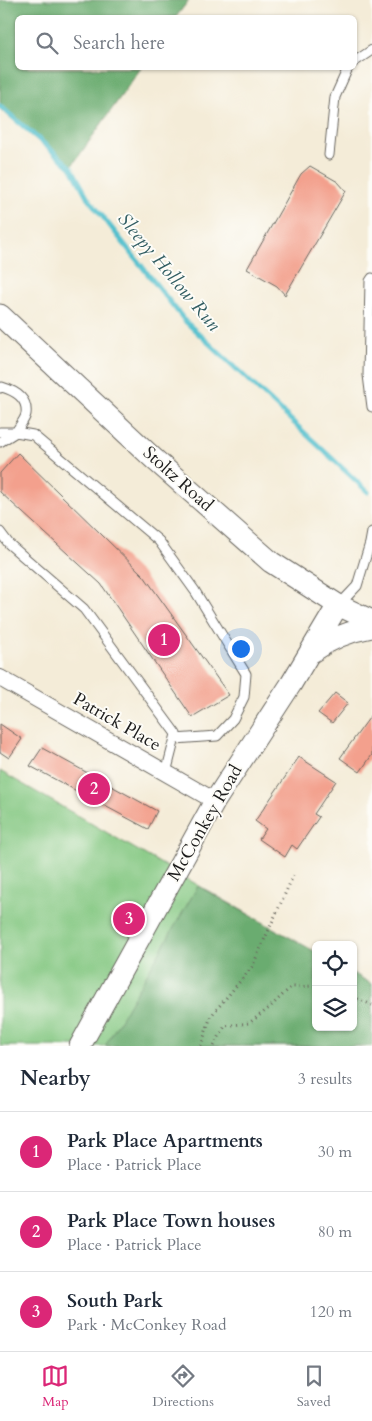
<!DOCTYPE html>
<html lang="en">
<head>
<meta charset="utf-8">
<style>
	:root { --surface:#fff; --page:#f6f6f7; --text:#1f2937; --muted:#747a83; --line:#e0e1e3; --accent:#db2777 }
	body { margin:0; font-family:Cardo,serif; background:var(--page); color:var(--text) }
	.controls { position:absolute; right:15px; bottom:15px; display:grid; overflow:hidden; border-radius:8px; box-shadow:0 1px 4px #0004 }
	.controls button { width:45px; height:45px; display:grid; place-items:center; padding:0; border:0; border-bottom:1px solid var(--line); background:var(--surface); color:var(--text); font:25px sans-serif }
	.you { position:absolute; left:240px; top:648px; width:18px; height:18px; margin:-12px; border:4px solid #fff; border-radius:50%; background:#1a73e8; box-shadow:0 0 0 8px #1a73e833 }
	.badge { display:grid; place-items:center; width:32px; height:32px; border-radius:50%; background:var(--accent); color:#fff; font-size:16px; font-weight:700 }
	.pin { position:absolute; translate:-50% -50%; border:2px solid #fff; box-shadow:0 1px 5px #0006 }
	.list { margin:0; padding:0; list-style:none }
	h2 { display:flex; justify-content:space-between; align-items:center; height:65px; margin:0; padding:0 20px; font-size:21px }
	h2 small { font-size:16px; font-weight:400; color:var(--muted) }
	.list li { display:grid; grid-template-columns:32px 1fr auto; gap:15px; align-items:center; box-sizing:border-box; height:80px; padding:0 20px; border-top:1px solid var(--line) }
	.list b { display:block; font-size:19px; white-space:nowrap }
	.list p { margin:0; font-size:16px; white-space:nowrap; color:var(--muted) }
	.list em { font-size:16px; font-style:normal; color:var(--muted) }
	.icon { flex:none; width:28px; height:28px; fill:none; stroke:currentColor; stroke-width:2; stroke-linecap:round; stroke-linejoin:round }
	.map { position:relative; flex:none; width:372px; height:1046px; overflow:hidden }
	.search { position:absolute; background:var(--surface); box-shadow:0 1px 4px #0004; left:15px; right:15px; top:15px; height:55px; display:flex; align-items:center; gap:12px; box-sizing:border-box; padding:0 18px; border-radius:8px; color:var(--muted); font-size:19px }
	.sheet { height:305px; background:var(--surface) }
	nav { display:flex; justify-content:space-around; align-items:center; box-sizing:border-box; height:70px; border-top:1px solid var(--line); background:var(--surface); font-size:14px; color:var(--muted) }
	nav a { display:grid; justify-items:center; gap:2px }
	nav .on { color:var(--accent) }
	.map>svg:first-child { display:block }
</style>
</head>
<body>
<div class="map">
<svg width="372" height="1046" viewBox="0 0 372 1046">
	<rect width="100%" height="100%" fill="#fdfcf7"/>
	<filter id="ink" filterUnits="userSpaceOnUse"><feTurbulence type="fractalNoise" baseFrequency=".02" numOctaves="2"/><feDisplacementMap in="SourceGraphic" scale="10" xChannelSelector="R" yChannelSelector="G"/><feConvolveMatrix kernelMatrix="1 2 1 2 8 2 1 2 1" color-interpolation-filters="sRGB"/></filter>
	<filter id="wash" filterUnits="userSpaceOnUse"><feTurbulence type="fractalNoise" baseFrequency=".0096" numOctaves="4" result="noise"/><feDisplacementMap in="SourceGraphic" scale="20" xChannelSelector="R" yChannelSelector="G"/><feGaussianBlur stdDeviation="1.12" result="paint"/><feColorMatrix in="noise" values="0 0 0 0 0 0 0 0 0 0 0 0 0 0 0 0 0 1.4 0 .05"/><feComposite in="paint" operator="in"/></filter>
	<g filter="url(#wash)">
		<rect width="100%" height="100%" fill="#f4ecd8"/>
		<path fill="#83c781" stroke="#50724e" d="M0,771L316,953V1027H353L372,1046H0Z"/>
		<path fill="#6aac6f" stroke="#436446" d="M0,0H189L176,17L18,18V68H141L71,167L0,109Z
			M198,886L316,952V1027H353V973L372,984V1046H105Z"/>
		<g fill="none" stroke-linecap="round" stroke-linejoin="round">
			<path stroke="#53c0cd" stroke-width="5" d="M0,106L71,167L88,198L185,321L368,492"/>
		</g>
		<g id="blocks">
			<path fill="#f3a08d" d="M310,166L338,182L346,191L285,295L277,286L247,269L301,174Z
				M18,453L144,576L229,695L192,717L101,584L0,492V473Z
				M335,693L348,703L332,723L318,713Z
				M372,714V755L360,772L340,758Z
				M0,724L22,739L9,758L0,752Z
				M42,748L157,811L148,829L30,766Z
				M299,757L336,781L314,814L319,817L297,849L292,845L285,857L259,839L266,829L255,821Z"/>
		</g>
	</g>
	<g filter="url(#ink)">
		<use href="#blocks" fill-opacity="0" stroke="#68655e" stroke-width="1"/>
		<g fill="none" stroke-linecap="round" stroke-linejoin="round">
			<defs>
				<path id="service" d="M354,62L372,50
					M329,155L335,97L348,68
					M372,278L370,281L368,375L372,407
					M0,388L2,387C15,391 28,398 26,414C25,420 19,426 16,432H0
					M0,442L16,432L33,435L159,541L195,591L225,640L246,674L244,697L233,719L217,736L175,739
					M0,532L9,544L84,609L176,734L166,773
					M339,605L357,586L370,543L372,532"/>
				<path id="minor" d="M0,678L215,801"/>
				<path id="tertiary" d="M0,315L154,459L271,562L338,605L372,621
					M312,652C330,639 349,631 372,627
					M80,1046L215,801L291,684L338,605"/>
			</defs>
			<use href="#service" stroke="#68655e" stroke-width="11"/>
			<use href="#minor" stroke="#68655e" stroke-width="18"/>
			<use href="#tertiary" stroke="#68655e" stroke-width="23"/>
			<path stroke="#68655e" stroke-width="3" stroke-dasharray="1 4" stroke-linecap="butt" d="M353,997L372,1005
				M201,1046L211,1016L252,967L294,874
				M214,1046L225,1026L249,1023L269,1008L291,987L316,986"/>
			<use href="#service" stroke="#fff" stroke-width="9"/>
			<use href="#minor" stroke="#fff" stroke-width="16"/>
			<use href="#tertiary" stroke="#fff" stroke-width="21"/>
		</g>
	</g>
	<g text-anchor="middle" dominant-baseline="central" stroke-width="4" stroke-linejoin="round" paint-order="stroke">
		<g font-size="18" fill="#1c1c1c" stroke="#fdfcf7">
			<text transform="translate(178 479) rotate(42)">Stoltz Road</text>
			<text transform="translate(117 722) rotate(30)">Patrick Place</text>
			<text transform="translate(205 823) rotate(-60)">McConkey Road</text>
		</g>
		<g font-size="19" font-style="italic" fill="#325e63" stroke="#fdfcf7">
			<text transform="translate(169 272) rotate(50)">Sleepy Hollow Run</text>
		</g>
	</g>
</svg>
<div class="controls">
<button><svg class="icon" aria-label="locate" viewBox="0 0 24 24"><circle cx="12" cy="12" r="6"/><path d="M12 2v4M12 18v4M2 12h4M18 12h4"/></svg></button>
<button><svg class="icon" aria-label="layers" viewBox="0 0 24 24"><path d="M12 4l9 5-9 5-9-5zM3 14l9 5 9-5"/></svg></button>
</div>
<div class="you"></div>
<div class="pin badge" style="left:164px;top:640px">1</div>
<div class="pin badge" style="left:94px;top:789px">2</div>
<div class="pin badge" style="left:129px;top:919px">3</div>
<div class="search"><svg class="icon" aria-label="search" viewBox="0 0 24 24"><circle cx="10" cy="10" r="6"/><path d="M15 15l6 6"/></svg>Search here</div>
</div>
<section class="sheet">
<h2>Nearby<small>3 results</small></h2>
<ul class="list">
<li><span class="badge">1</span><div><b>Park Place Apartments</b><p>Place · Patrick Place</p></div><em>30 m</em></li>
<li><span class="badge">2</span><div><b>Park Place Town houses</b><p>Place · Patrick Place</p></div><em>80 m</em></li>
<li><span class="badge">3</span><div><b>South Park</b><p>Park · McConkey Road</p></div><em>120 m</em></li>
</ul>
</section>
<nav>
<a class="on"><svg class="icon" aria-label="map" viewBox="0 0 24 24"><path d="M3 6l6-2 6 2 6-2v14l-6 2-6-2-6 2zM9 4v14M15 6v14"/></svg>Map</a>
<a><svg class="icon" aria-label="directions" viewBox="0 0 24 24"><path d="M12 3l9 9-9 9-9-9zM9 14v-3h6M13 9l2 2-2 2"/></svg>Directions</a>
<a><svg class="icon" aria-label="saved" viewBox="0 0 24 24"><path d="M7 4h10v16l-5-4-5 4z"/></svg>Saved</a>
</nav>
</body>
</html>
